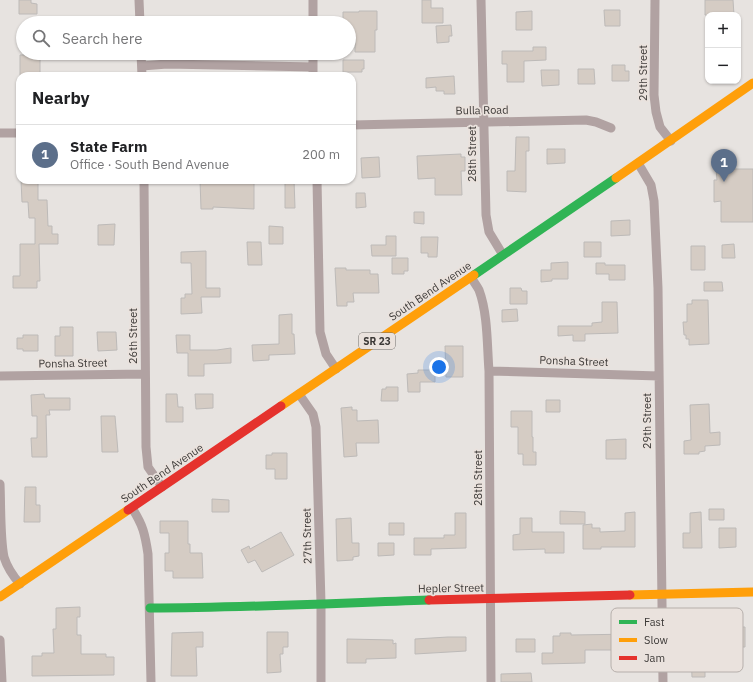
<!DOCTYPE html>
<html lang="en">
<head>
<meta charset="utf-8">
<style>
	:root { --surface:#fff; --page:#f2f2f2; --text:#202124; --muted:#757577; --line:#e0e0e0; --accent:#787472 }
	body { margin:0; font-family:"IBM Plex Sans",sans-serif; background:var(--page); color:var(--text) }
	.controls { position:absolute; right:12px; top:12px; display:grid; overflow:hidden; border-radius:8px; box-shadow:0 1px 3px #0004 }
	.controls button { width:36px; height:36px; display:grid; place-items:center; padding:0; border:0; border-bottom:1px solid var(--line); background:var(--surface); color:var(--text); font:20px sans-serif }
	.you { position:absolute; left:439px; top:367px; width:14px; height:14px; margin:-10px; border:3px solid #fff; border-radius:50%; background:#1a73e8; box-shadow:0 0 0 6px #1a73e833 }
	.badge { display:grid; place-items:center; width:26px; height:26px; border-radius:50%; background:var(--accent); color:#fff; font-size:13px; font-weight:700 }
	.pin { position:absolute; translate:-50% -33px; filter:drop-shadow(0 1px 2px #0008) }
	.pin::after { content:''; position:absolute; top:21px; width:14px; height:12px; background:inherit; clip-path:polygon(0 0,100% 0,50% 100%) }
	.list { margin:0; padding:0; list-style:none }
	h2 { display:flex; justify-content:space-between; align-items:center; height:52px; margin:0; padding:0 16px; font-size:17px }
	h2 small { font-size:13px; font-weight:400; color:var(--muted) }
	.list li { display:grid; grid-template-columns:26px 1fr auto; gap:12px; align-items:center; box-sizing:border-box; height:60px; padding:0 16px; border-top:1px solid var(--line) }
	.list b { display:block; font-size:15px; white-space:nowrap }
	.list p { margin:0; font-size:13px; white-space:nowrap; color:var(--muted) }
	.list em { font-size:13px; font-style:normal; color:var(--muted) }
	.icon { flex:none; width:22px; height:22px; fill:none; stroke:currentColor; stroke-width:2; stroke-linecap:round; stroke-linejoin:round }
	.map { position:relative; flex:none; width:753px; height:682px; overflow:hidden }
	.search { position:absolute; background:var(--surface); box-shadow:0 1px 3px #0004; left:16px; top:16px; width:340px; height:44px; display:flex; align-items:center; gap:10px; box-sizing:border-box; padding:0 14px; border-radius:22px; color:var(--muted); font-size:15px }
	.panel { position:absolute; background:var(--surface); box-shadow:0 1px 3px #0004; left:16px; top:72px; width:340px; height:112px; border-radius:12px }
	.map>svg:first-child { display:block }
</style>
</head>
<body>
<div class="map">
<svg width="753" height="682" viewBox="0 0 753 682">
	<rect width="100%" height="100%" fill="#e7e3e0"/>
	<path fill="#d5ccc4" stroke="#bdbab8" d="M19,0H31V3L37,4V14H19Z
		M422,0H431V8H443V23H422Z
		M705,0H733L734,15H705Z
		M604,10H620V26H605Z
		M359,11H377V30H375V52H355V40H349V23L343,22V12H359Z
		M532,11V30H516V12Z
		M451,25L452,36H449V42L437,43L436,26Z
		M533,47H546V60L524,61V82H507V64H502V51H533Z
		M20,55H40V76H20Z
		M343,60H364V69H362V72H343Z
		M612,65H625V71H629V81H612Z
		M578,69H594L595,84H578Z
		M541,70H559V85L542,86Z
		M454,76L455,94H444V91H436V87L426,88V78Z
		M516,137H529V151H526V192L507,191V171H515Z
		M547,149H565V163L547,164Z
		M461,154V157H465V171H461L462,195H435V178L418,179L417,156Z
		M379,157L380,177L362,178L361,158Z
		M716,169H753V222H721V201L714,202V180H717Z
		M21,180H38V200H47L48,226H52V234H58V244H39L40,281H37V288H13V276H20V244H35V218H29L28,202H22Z
		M200,180H254V209L213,207V209H201Z
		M285,180H294L295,208H285Z
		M356,193H365L366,207L356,208Z
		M414,212H424V224L414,223Z
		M630,220V235L611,236V221Z
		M115,224L114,245H98V225Z
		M269,226L283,227V244H269Z
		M386,236H396V256H372L371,245H386Z
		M421,237H438L437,257H428V253H421Z
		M247,242H261L262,265H248Z
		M584,242H601V257H584Z
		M734,244L735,258H722V245Z
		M691,246H705V270H691Z
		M206,251V288H220V297H201L202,313L181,314V298H185V294H192L191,263H181V252Z
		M392,258H408V271H404V274H392Z
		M568,262V279H552V281L541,282V270H551V263Z
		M596,263H605V265H625V280H609V274H596Z
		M335,268H346V270H370V274H378L379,293H353L354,302H347V306H337Z
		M704,282H722L723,291H704Z
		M510,288H521L522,291H527V304H510Z
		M692,300H708L709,344L689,345V339H686V335H684L683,322H687V304H692Z
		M602,302H617L618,333L585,334V341H573V335L558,336V326H592V323L602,322Z
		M517,309L518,321L502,322V310Z
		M292,314V334H294L295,354L269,355V360L253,361L252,345L279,344V315Z
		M60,327H73V356H55V336H60Z
		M97,332H116L117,350L98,351Z
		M23,335H38V351H23V349H17V338H23Z
		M176,335H190V350H217L231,348V363L204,364V376H188V353H177Z
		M445,346H463V377H446Z
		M418,370H435V382H420V392H408L407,374L418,373Z
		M386,387H398V401H381L382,389H386Z
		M44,394L45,398H70V410H49L50,415H46L47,457H32L31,438H37V416H32L31,395Z
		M166,394H177L178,407H183V422H166Z
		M195,394H213V408L196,409Z
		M546,400H560V412H546Z
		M709,404L710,433L720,432V445L705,446V451L699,452V454H684V441L691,440L690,405Z
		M352,407V410H357V421L378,420L379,443H356L357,456L344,457L341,408Z
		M511,411H532V437H533V452H536V465H523V454H518V427H511Z
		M101,416H115L118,452H102Z
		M626,439V459H606V440Z
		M272,453H287V479H275V469H266V455H272Z
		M25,487H36V505H40V522H24Z
		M212,499L229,500V512H212Z
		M709,509H724V520H709Z
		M560,511L585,512V524H560Z
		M635,512V547H601V549H583V525L592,524V528H600V532L625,531V513Z
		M701,512L702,548H683V533H690V513Z
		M455,513H466V548L431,549V555H414V538H444V535H455Z
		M351,518L352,543H359V556L353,557V560L337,561L336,519Z
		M520,518H532V532H564V553H545V549L513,550V535L520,534Z
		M160,521H188V544H190V553H202L203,578H173V571H165V553H169V533H160Z
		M389,523H404V535H389Z
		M719,528H736V547L719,548Z
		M281,532L294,555L262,572L255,560L248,563L241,550L249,546L250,549Z
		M378,543H394V555L378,556Z
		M80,607V617H77V635H81V654H106V657H114V675L32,676V656H42V653H54L53,629H56V608Z
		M726,627H745V647H729V664L705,665V677H692L690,632L726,631Z
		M203,632V647H196L197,676H171L172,633Z
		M267,632H288V647H283V654H280L281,672L267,673Z
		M560,633H571V635L635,634V668L619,669L618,650H585V663L542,664V653H553V636H560Z
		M448,637H466V651L415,654V639Z
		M347,639L393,640V644L396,643V658L366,659V663H347Z
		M516,639H535V652H516Z
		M531,673L532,682H501V674Z"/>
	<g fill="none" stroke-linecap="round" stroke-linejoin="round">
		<path stroke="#b1a2a2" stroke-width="9" d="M139,0L140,23
			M481,0L486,215L489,232L503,255
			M655,0L654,95L656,112L660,127L671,141
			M313,23V0
			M141,53L142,76
			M313,53V76
			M142,66L167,64L313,67
			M352,125L586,120L596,122L611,128
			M0,133H20
			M638,163L651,185L654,201L658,288L663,682
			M144,180L146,447L148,467L162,487
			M317,180L320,332L326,354L336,369
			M471,277C473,281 477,286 479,290C488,314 487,346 489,371L491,682
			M489,371L659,376
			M0,376L145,374
			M299,394L313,414L316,427L321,603V682
			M0,484C1,505 0,538 4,557C7,567 13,576 20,584
			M132,508C143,525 145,534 148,554L151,682
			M0,640L2,682"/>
		<path stroke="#30b455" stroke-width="9" d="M474,275L616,178
			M150,608C243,608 336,603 429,600"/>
		<path stroke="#ff9f0a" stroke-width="9" d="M616,178L753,83
			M281,406L474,275
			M630,595L753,592
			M0,597L128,510"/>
		<path stroke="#e5322d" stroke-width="9" d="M128,510L281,406
			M429,600L630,595"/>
	</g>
	<g text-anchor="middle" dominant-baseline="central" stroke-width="3.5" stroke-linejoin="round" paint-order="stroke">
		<rect fill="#eae2dd" stroke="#706c69" stroke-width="1" x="359" y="333" width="36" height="16" rx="3"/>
		<g font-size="10" font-weight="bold" fill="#3c3937">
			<text x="377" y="341">SR 23</text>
		</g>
		<g font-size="11" fill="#3c3937" stroke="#eae2dd">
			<text transform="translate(643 73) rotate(-90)">29th Street</text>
			<text transform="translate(482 110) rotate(-1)">Bulla Road</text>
			<text transform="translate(472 154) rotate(-90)">28th Street</text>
			<text transform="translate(430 291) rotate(-34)">South Bend Avenue</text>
			<text transform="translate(133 336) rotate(-90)">26th Street</text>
			<text transform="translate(574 361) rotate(2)">Ponsha Street</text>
			<text transform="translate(73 363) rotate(-1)">Ponsha Street</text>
			<text transform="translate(647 421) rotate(-90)">29th Street</text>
			<text transform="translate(162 473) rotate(-34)">South Bend Avenue</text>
			<text transform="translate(478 478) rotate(-90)">28th Street</text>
			<text transform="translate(307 536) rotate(-91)">27th Street</text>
			<text transform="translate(451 588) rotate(-1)">Hepler Street</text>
		</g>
	</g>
	<rect x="611" y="608" width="132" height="64" rx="6" fill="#eae2dd" stroke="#b6afab" stroke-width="1"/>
	<rect x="619" y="620" width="18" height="4" fill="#30b455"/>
	<rect x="619" y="638" width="18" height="4" fill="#ff9f0a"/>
	<rect x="619" y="656" width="18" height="4" fill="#e5322d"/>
	<g font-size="11" fill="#3c3937">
		<text x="644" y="626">Fast</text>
		<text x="644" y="644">Slow</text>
		<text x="644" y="662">Jam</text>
	</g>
</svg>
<div class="controls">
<button>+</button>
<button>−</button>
</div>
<div class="you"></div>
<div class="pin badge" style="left:724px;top:182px;background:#5c6f8a">1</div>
<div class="search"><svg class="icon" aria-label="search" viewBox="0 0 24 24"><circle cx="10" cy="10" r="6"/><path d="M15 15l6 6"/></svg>Search here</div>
<section class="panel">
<h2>Nearby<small></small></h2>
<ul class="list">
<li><span class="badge" style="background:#5c6f8a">1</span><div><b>State Farm</b><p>Office · South Bend Avenue</p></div><em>200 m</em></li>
</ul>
</section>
</div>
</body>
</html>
